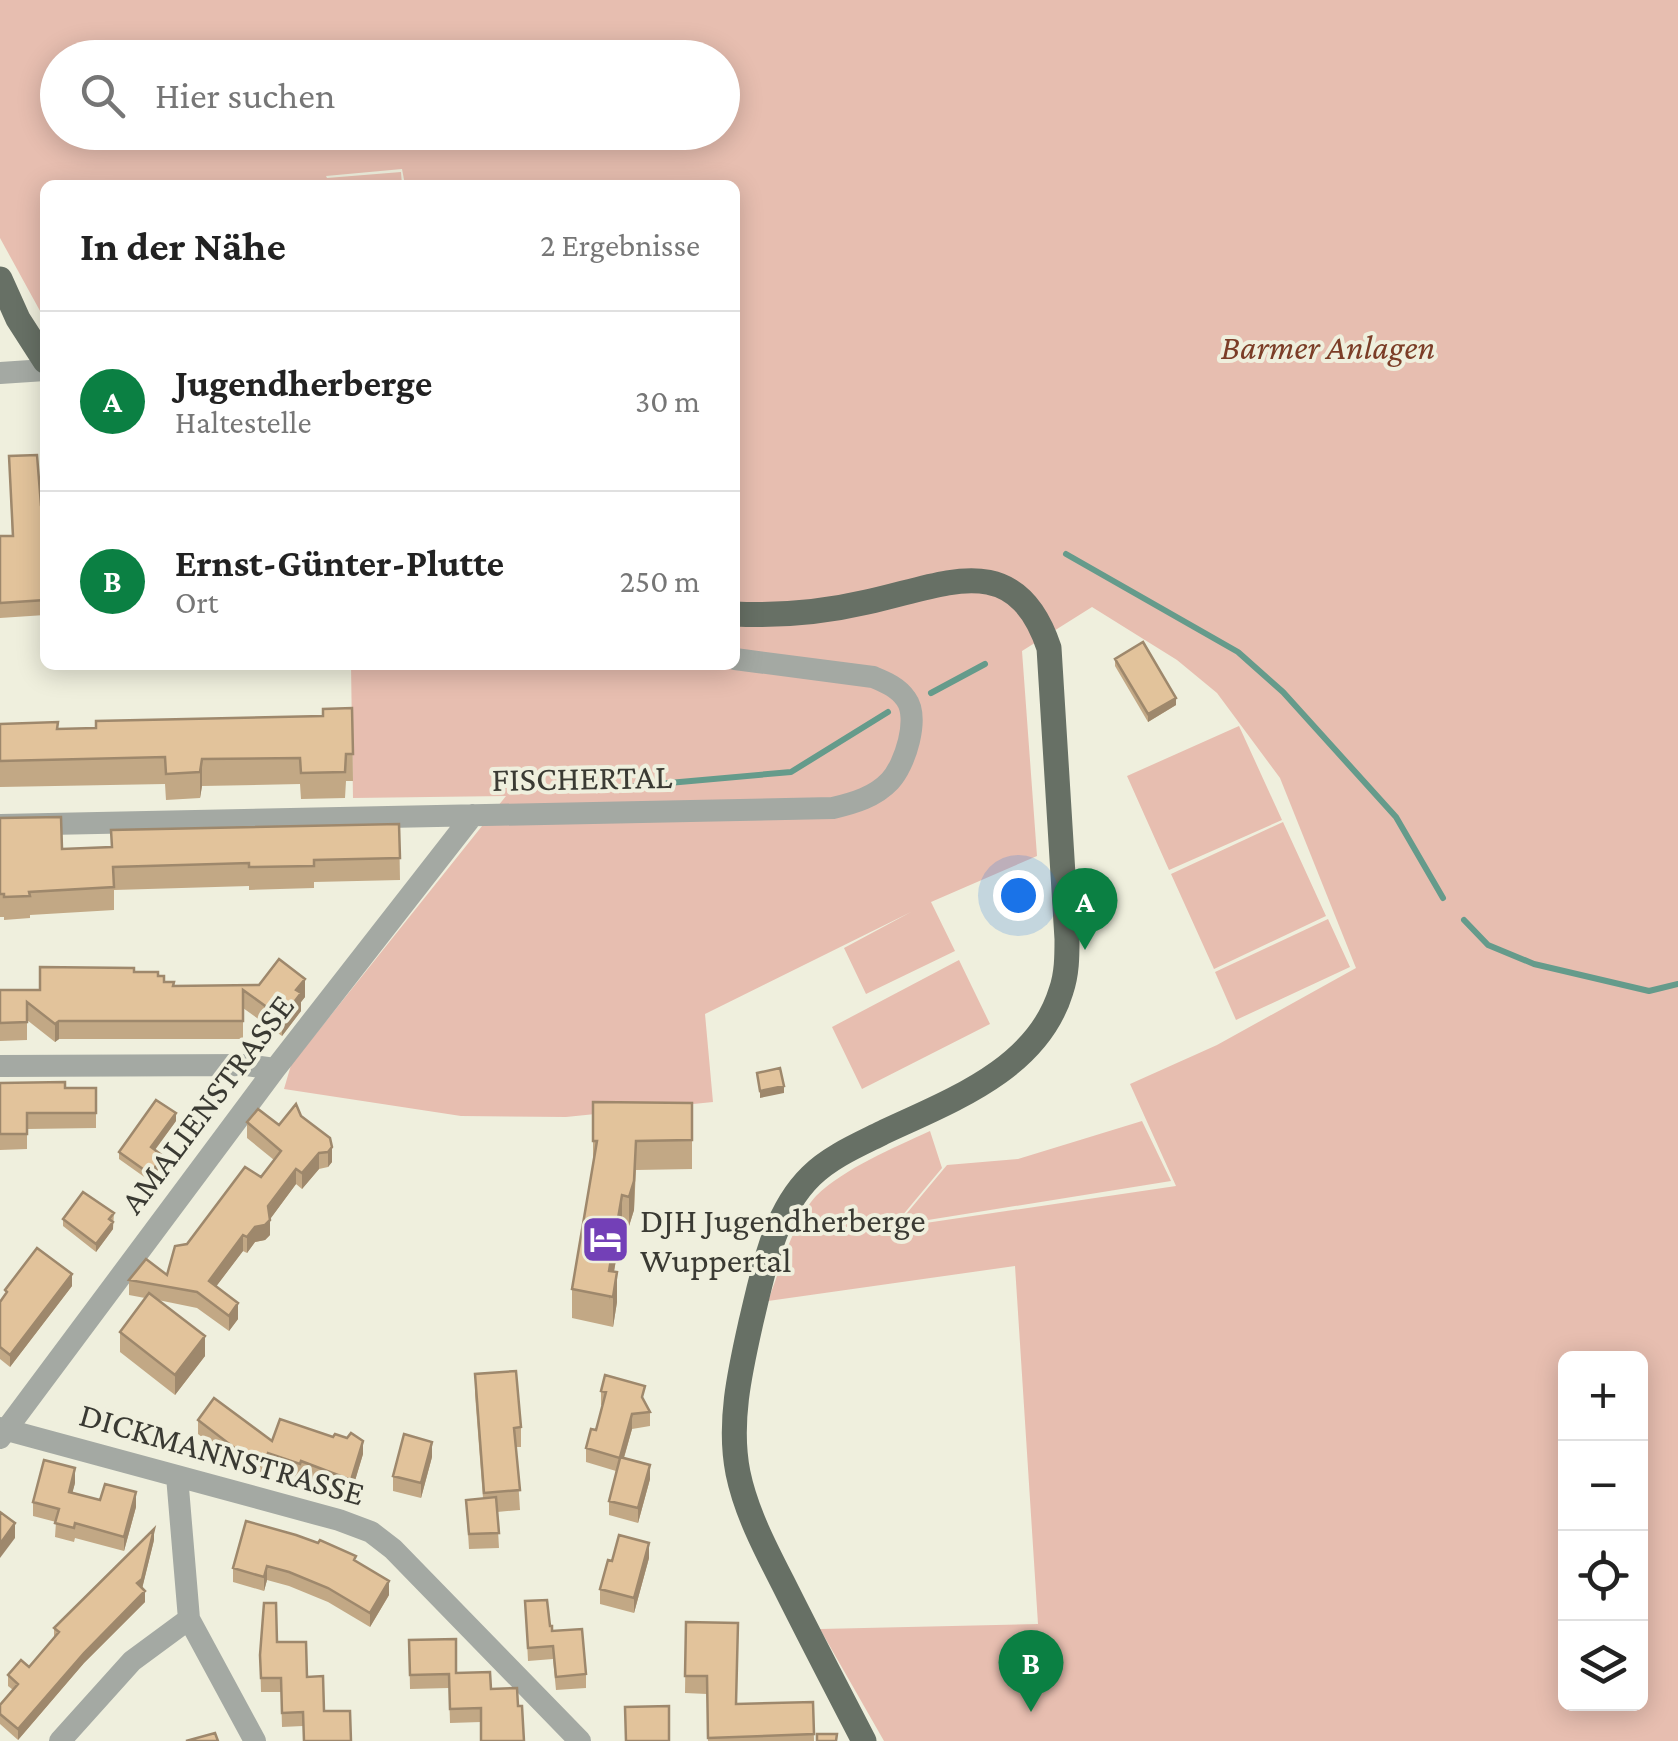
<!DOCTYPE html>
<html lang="de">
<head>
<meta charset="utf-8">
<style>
	:root { --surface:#fff; --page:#f6f6f6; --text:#222; --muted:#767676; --line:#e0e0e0; --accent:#0b8043 }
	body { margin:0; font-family:"Crimson Pro",serif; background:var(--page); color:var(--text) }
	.controls { position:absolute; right:30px; bottom:30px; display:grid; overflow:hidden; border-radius:15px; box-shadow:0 5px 25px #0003 }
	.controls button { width:90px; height:90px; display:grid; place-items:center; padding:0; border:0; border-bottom:2px solid var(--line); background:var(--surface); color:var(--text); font:50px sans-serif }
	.you { position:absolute; left:1018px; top:895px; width:35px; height:35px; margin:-25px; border:8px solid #fff; border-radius:50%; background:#1a73e8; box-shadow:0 0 0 15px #1a73e833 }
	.badge { display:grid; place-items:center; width:65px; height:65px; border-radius:50%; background:var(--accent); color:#fff; font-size:32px; font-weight:700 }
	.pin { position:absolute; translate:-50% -82px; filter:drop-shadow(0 2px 5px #0008) }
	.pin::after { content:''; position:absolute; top:52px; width:35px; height:30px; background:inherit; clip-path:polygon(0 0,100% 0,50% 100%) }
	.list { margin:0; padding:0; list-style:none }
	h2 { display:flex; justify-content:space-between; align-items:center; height:130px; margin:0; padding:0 40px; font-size:42px }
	h2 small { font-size:32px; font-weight:400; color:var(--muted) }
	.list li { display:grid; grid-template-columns:65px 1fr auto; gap:30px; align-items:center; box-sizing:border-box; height:180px; padding:0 40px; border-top:2px solid var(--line) }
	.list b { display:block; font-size:38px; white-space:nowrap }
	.list p { margin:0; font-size:32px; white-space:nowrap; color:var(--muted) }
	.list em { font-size:32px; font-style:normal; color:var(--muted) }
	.icon { flex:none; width:55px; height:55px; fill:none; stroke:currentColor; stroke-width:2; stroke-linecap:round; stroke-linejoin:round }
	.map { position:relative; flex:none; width:1678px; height:1741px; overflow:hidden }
	.search { position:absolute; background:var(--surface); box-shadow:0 5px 25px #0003; left:40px; top:40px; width:700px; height:110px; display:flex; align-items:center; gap:25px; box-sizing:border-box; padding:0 35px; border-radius:55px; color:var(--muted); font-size:38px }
	.panel { position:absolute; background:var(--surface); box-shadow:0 5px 25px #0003; left:40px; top:180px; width:700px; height:490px; border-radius:15px }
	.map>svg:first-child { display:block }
</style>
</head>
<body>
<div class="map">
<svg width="1678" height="1741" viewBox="0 0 1678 1741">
	<rect width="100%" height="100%" fill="#efefdd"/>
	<path fill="#e7beb0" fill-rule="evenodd" d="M0,0H1678V1741H884L820,1629L1038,1624L1015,1266L768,1301C779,1272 795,1218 816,1196C845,1168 893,1148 930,1131L942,1168L892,1228L1176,1186L1130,1084L1217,1045L1356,968L1280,778L1217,693L1177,660L1092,607L1022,651L1037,856L931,902L955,951L866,994L844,948L911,912L705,1014L713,1102L566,1117L461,1116L284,1089L291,1065L506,796L353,798L351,665H735V185H405L402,169L326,176L327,178L401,172L402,185H45V320L0,238ZM58,58H722V132H58ZM1566,1358H1640V1704H1566Z
		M1239,726L1282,820L1169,870L1127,776Z
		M1283,822L1326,916L1214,969L1171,874Z
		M1328,919L1350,967L1236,1020L1215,972Z
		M959,960L990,1024L862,1089L832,1027Z
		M1142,1121L1171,1181L897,1225L947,1165L1018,1159Z"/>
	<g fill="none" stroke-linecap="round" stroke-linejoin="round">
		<path stroke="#659b8b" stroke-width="6" d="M1066,554L1238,652L1283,692L1396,817L1443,898
			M931,693L985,664
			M635,786L791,772L888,712
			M1464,920L1488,945L1534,964L1649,991L1678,984"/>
		<path stroke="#a4a9a3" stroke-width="22" d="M0,373L45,370
			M0,825L833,808C854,803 875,797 890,781C905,765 920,718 906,699C898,687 885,682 873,677L735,659
			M0,1066L247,1065L275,1069
			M0,1428L339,1520L371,1532L393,1549L580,1741
			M0,1438L275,1069L473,815
			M189,1619L255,1741
			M60,1741L132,1661L189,1619L177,1476"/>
		<path stroke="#677065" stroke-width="25" d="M0,279L18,319L45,361
			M735,614C779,616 824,612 867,602C943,586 1015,546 1049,648L1067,939C1067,956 1067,974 1061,991C1037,1070 950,1101 882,1133C858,1145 830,1157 811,1176C773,1213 763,1273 751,1322C740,1371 728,1423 738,1473C746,1512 766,1550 784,1585C810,1637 837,1689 864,1741"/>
	</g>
	<path fill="#c2a885" d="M9,456L41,505H45V615L0,618V536H12Z
		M1115,659L1176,705L1148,722L1115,666Z
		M352,708L353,781H346L345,798L301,799L300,784L202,786L200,798L166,800L165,784L0,787V724L58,729L96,728L323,716Z
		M0,818L62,849L111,847V830L399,824L400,880L314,882V888L249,890V886L114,890V910L30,915V918L4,920V917H0Z
		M134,972L158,976L164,982L173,986L305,997L301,1002V1011L282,1036L243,1008V1039H59L55,1042L27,1020V1040L0,1041V990H40Z
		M0,1083L65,1088H96V1128L27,1129V1149L0,1150Z
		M593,1102L692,1103V1169L636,1170L634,1210L629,1226L622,1225L614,1272L617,1302L613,1327L572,1318V1289L593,1162Z
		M301,1116L330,1138L332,1162L328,1167L319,1169L302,1189L296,1184L270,1219V1235L265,1240L255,1242L247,1253L243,1251L216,1286L238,1319L229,1331L197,1308L158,1300L205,1356L175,1395L120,1352V1332L145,1298L129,1295V1280L167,1275L187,1244L261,1177L274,1160L247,1138V1122L279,1125Z
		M176,1121L155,1150L163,1163L150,1181L119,1159V1152Z
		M114,1213L113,1229L96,1252L63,1226V1219Z
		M72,1286L10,1367L0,1359V1302L5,1296V1290Z
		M475,1374L521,1427V1447H516L520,1510L497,1512L499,1548L469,1549L466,1500L483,1498L475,1394Z
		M601,1391L644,1402L650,1412V1426L632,1429L624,1458L650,1479L638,1523L609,1515V1501L616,1471L586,1462V1448L596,1430L603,1405H601Z
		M198,1420L272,1441L363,1454L351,1494L301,1475L300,1478L268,1467L265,1477L245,1470L198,1434Z
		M432,1457L421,1498L393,1491V1476Z
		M75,1483L72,1493L100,1500L136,1507L124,1551L75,1538L74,1542L55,1537L56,1522L33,1516V1502Z
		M154,1540L142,1588L145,1602L84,1663L18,1740L0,1724V1705L13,1690L8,1686V1675L29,1667L54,1638V1628Z
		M649,1558L634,1613L600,1604V1589L612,1561Z
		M356,1562L389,1595L370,1627L328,1602L289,1586L267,1580L264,1591L233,1582V1568Z
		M525,1601L550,1626L586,1674V1688L556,1690L553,1659L528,1661Z
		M686,1622L737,1704L813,1702L814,1741H708L707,1694L685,1693Z
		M409,1640L456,1673L490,1672L481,1722L450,1723L449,1688L410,1689Z
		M277,1642H306L303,1726L282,1727L281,1692H261L260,1655Z"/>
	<path fill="#9e886c" d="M1176,698V705L1148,722V714Z
		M202,759V786L200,798V772Z
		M305,979V997L301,1002V1011L282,1036V1018L296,990Z
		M59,1021V1039L55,1042V1024Z
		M784,1086V1093L760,1098V1091Z
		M176,1113V1121L151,1155V1147Z
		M636,1141L634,1210L629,1226V1197Z
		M332,1147V1162L328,1167V1152Z
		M319,1153V1169L302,1189V1173Z
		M163,1156V1163L150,1181V1174Z
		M296,1169V1184L268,1222L270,1220V1235L265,1240L255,1242L247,1253V1237Z
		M622,1195V1225L609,1300V1271Z
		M113,1222V1229L96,1252V1244Z
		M243,1235V1251L209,1296V1281Z
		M617,1272V1302L613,1327V1297Z
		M72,1274V1286L10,1367V1355Z
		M238,1303V1319L229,1331V1316Z
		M205,1336V1356L175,1395V1375Z
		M632,1414V1429L620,1471V1457Z
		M363,1441V1454L351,1494V1480Z
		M432,1442V1457L421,1498V1483Z
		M268,1453V1467L265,1477V1464Z
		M650,1465V1479L638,1523V1508Z
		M75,1468V1483L69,1506V1492Z
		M136,1492V1507L124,1551V1537Z
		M15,1523V1538L0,1558V1544Z
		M154,1529V1540L142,1589L137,1583Z
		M649,1543V1558L634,1613V1598Z
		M267,1566V1580L264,1591V1577Z
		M389,1581V1595L370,1627V1613Z
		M145,1591V1602L84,1663L18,1740V1729L84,1653Z"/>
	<path fill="#e2c39b" stroke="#9e886c" stroke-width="2.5" d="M37,455L41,505H45V600L0,603V536H13L9,456Z
		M1143,642L1176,698L1148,714L1115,659Z
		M352,708L353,754H346L345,772L301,773L300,758L202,759L200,772L166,774L165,757L0,761V724L58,722L57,729L96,728V721L323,716V709Z
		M61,817L62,849L112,847L111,830L399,824L400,858L314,860V866L249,867V863L113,867L114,887L29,892L30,896L4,897V894H0V818Z
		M279,959L305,979L296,990L301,993L282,1018L243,990V1021H59L55,1024L27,1002V1022L0,1023V990H40V967L134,968V972H158V976H164V982H174L173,986L259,985Z
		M780,1068L784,1086L760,1091L757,1073Z
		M65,1082V1088H96V1113H27V1134H0V1083Z
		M156,1100L176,1113L151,1147L163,1156L150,1174L119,1152Z
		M593,1102L692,1103V1140L636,1141L634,1181L629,1197L622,1195L609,1271L617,1272L613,1297L572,1289L597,1141H593Z
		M296,1104L301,1116L330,1138L332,1147L328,1152L319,1153L302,1173L296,1169L268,1206L270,1220L265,1225L255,1227L247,1237L243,1235L209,1281L238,1303L229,1316L197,1292L129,1280L146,1259L167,1275L175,1246L187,1244L245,1167L261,1177L281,1151L247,1122L258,1109L279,1125Z
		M83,1192L114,1213L109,1219L113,1222L96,1244L63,1219Z
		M37,1248L72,1274L10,1355L0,1347V1302L7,1292L5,1290Z
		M149,1293L205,1336L175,1375L120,1332Z
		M516,1371L521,1427L514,1428L520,1490L484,1493L475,1374Z
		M605,1375L645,1386L642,1397L650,1412L632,1414L620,1457L650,1465L638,1508L609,1501L620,1458L586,1448L591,1429L596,1430L606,1392L601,1391Z
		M214,1398L272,1441L280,1419L333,1437L335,1434L347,1438L351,1433L363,1441L351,1480L301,1461L300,1464L268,1453L265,1464L245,1456L198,1420Z
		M404,1434L432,1442L421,1483L393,1476Z
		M44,1460L75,1468L69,1492L100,1500L105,1484L136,1492L124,1537L75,1523L74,1528L55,1523L59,1509L33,1502Z
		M496,1497L499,1533L469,1534L466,1500Z
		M0,1512L15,1523L0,1544Z
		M246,1521L296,1535L318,1543L320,1540L356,1556L354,1560L389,1581L370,1613L328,1588L289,1572L267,1566L264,1577L233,1568Z
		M154,1529L142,1579L137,1583L145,1591L84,1653L18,1729L0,1714V1705L18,1684L8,1675L21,1660L29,1667L59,1632L54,1628Z
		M619,1535L649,1543L634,1598L600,1589L608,1560L612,1561Z
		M547,1600L550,1626H552V1631L582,1629L586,1674L556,1677L553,1646L528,1648L525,1601Z
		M264,1603H276L277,1642H306L307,1677L323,1676L324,1711H350L351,1741H304L303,1712L282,1713L281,1678H261L260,1655Z
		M686,1622L738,1623L736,1704L813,1702L814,1734L708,1738L707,1676H685Z
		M456,1639V1673L490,1672L491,1689L517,1688L518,1706H522L524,1741H481V1708L450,1709L449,1674L410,1675L409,1640Z
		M669,1706V1741H626L625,1707Z
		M215,1733L218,1741H186Z
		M817,1734H837L836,1741H817Z"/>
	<defs>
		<symbol id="hotel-square" viewBox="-11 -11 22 22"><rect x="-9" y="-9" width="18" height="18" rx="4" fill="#7340b7" stroke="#efefdd"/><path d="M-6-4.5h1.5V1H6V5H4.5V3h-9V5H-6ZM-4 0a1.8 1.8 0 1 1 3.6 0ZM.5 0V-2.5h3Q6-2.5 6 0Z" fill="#fff"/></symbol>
	</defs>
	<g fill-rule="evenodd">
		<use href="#hotel-square" x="578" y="1212" width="55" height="55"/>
	</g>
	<g text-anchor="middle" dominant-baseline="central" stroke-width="8" stroke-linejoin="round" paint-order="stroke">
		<g font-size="35" font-style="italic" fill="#7b3d27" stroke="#efefdd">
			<text x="1328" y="347">Barmer Anlagen</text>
		</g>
		<g font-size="35" fill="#3a3a33" stroke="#efefdd">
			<text transform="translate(582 778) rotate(-1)">FISCHERTAL</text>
			<text transform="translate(207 1104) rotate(-53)">AMALIENSTRASSE</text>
			<text transform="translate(222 1454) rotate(16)">DICKMANNSTRASSE</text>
		</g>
		<g font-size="35" fill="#3a3a33" stroke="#efefdd" text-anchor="start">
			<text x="640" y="1220">DJH Jugendherberge<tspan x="640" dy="40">Wuppertal</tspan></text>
		</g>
	</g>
</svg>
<div class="controls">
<button>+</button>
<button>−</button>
<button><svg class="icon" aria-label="locate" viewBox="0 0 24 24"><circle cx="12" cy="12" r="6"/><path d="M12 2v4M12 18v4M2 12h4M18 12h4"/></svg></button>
<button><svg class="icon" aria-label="layers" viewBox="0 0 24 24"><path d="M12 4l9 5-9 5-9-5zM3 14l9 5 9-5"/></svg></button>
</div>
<div class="you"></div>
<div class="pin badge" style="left:1085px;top:950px">A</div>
<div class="pin badge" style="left:1031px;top:1712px">B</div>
<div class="search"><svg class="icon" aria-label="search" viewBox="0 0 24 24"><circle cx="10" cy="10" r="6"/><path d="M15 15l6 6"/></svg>Hier suchen</div>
<section class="panel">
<h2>In der Nähe<small>2 Ergebnisse</small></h2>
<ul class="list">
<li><span class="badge">A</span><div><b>Jugendherberge</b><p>Haltestelle</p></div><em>30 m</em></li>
<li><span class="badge">B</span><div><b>Ernst-Günter-Plutte</b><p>Ort</p></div><em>250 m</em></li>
</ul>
</section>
</div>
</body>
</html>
